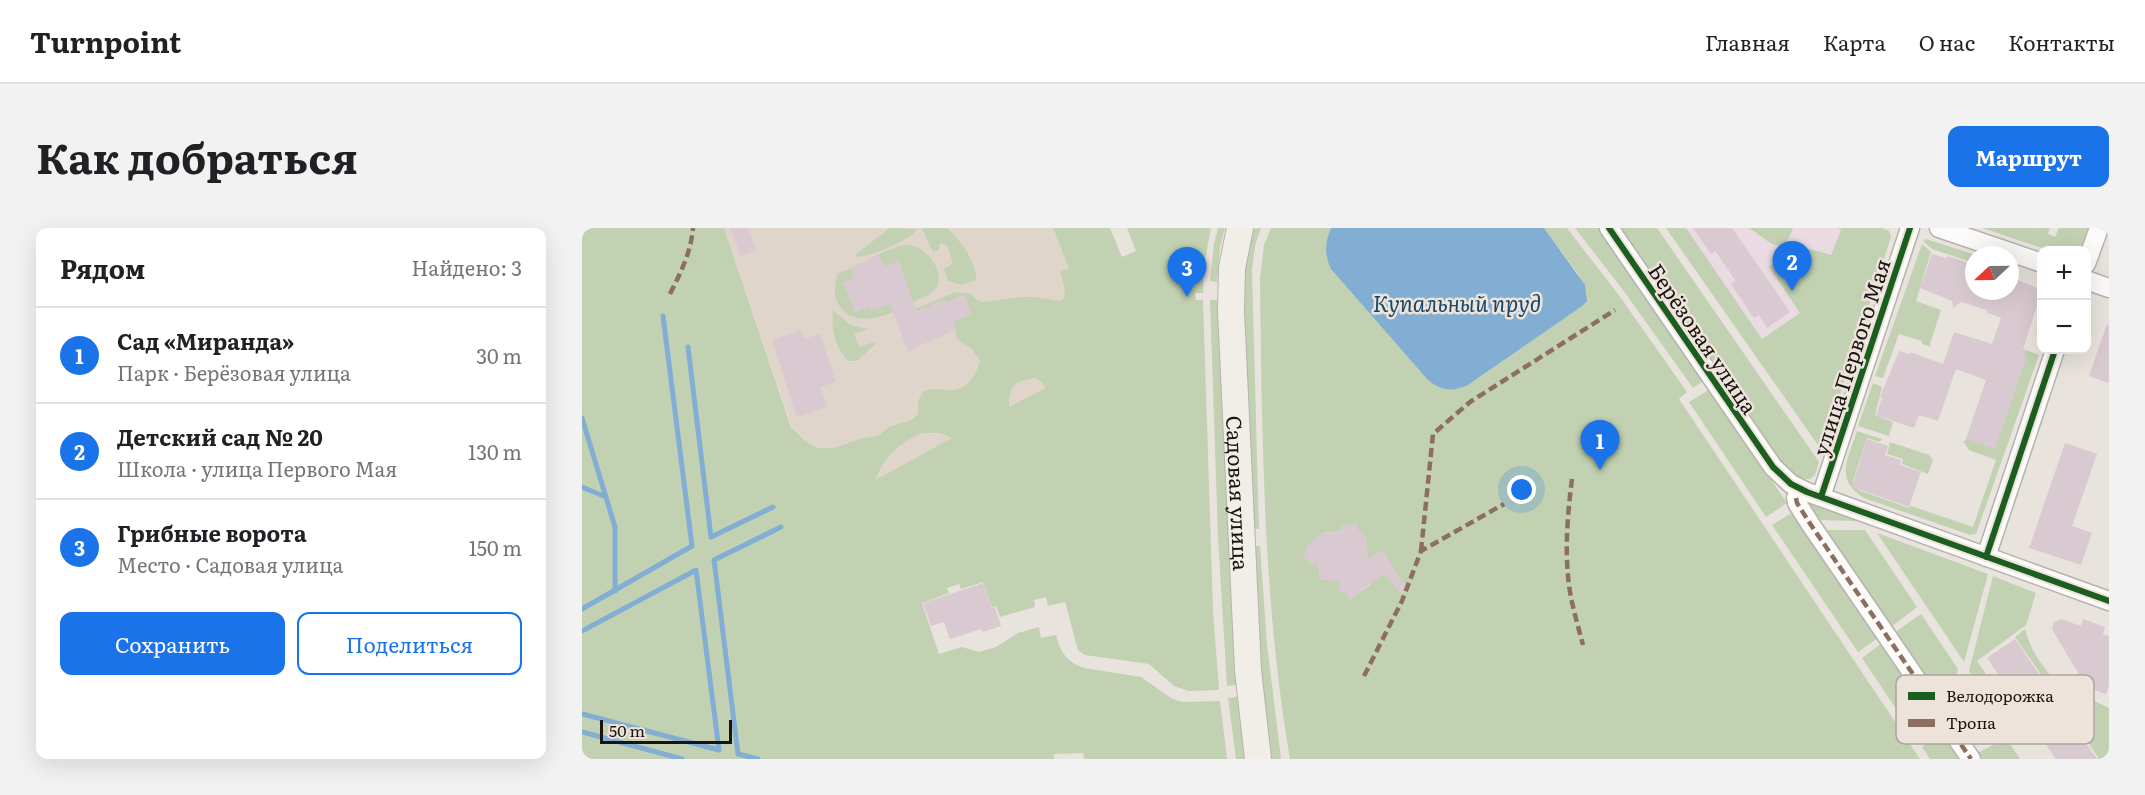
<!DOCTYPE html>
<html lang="ru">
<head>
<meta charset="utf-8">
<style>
	:root { --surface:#fff; --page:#f2f2f2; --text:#202124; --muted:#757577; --line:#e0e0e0; --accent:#1a73e8 }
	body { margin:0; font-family:Literata,serif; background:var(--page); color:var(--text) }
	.controls { position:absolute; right:18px; top:18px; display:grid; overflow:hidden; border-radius:12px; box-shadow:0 6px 24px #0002 }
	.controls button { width:54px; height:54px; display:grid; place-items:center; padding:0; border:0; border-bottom:2px solid var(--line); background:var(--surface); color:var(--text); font:30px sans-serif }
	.compass { position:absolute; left:1383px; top:18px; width:54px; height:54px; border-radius:50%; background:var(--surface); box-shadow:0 6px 24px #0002; rotate:248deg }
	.scale { position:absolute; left:18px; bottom:15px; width:132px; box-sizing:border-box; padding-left:6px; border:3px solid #171411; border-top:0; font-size:16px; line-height:21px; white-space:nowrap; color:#171411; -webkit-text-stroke:4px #ede3da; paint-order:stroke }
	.you { position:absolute; left:940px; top:262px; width:21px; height:21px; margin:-15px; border:4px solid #fff; border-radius:50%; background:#1a73e8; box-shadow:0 0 0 9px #1a73e833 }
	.badge { display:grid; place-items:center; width:39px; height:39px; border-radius:50%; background:var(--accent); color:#fff; font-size:20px; font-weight:700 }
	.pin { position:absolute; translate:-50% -50px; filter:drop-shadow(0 2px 3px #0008) }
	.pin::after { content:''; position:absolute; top:32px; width:21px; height:18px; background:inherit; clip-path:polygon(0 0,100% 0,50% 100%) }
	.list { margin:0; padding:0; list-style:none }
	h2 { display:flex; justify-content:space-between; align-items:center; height:78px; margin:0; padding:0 24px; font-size:26px }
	h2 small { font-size:20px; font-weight:400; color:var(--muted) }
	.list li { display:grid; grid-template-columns:39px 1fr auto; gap:18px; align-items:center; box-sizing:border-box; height:96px; padding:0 24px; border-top:2px solid var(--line) }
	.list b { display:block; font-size:22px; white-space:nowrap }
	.list p { margin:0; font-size:20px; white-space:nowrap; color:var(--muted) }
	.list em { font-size:20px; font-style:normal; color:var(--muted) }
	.actions { display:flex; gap:12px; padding:18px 24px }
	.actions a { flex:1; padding:14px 0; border:2px solid var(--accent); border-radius:12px; text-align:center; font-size:21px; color:var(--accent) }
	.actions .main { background:var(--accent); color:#fff }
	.map { position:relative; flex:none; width:1527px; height:531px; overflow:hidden; border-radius:12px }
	header { display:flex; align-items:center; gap:36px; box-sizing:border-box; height:84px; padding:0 30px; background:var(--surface); border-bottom:2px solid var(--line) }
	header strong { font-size:28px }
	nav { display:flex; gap:33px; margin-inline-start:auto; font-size:21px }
	.intro { display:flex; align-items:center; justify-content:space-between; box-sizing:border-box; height:144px; padding:0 36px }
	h1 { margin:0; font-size:42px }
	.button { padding:15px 27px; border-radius:12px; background:var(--accent); color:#fff; font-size:21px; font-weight:700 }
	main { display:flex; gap:36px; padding:0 36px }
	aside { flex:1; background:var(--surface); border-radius:12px; box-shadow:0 6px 24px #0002 }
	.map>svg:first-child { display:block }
</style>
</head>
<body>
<header>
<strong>Turnpoint</strong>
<nav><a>Главная</a><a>Карта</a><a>О нас</a><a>Контакты</a></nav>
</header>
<div class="intro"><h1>Как добраться</h1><a class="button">Маршрут</a></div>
<main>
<aside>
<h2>Рядом<small>Найдено: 3</small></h2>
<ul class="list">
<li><span class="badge">1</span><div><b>Сад «Миранда»</b><p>Парк · Берёзовая улица</p></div><em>30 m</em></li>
<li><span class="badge">2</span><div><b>Детский сад № 20</b><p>Школа · улица Первого Мая</p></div><em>130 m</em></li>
<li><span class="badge">3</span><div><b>Грибные ворота</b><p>Место · Садовая улица</p></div><em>150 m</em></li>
</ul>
<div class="actions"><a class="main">Сохранить</a><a>Поделиться</a></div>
</aside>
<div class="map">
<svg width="1527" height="531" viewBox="0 0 1527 531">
	<rect width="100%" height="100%" fill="#e9e3de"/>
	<path fill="#e0d5ca" d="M142,0H471L521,130L292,252L242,250L210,199Z"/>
	<path fill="#e9dbe1" d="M1084,0H1300L1307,3L1309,9L1275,117L1189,151Z"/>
	<path fill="#c1d1b2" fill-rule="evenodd" d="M0,0H142L209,199L222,212L235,220H253L277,211L296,208L307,199L330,192L336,186C337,179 335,173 339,167C346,157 361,163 371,162C385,161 396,145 398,132L389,120L375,111L372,93L389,86L382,67L364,74L362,72L350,77L351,80L319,87L374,64L389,66L395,72L402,74L439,69H453L478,73L482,70L483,61L478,44L480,42L487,41L471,0H528L540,29L554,23L545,0H629L622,37L621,65H613L614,72H621L631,383L637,462L607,463L592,458L567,436L503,427L496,422L483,374L466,378L464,369L452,372L453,379L418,389L414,378L410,379L401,354L379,361L377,356L365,360L367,365L340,375L357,426L380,419L397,424L414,419L436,405L457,399L459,410L474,407C478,424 485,434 502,440L559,449L589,470L600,474L638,473L645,531H502L501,525L472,526V531H0ZM453,150L459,153L464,160L427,179C426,159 432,153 453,150ZM341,205H358L370,210L293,252C302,230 318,213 341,205Z
		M308,0L335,1C328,13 287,29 274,29V26Z
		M340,0H365C378,12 395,34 394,52L380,57L366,53L362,41L371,35L365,17L358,15L357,22L351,24Z
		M636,0H643L638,19L635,54L628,53L632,16Z
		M679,0L673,18L670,42L677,301H670L660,55L665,16L670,1Z
		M689,0H749L746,9L878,160L897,150L1005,66L996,46L962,0H985L1036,66L1105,164L1097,171L1338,531H708C681,373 680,211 678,51L682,17ZM759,298L783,308L784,314L782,318V345L789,356L768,371L757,353L738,351L736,335L728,336L722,327L726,322L725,318H733L741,309V305L759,303Z
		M993,0H1017L1121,153L1111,160L1041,62Z
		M1036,0H1075L1237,234L1233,247L1228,251H1214L1202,242Z
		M1084,0H1104L1180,111L1218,85L1187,39C1216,18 1215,17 1249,27L1259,2L1255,0H1300L1307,3L1309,9L1240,223Z
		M1166,0H1211C1199,35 1184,8 1166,0Z
		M1401,0H1468L1466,6L1473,9L1477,0H1506L1498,22H1466Z
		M1344,11L1394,27H1392V35L1350,21L1341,13Z
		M1340,16L1349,24L1334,73L1359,82L1348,116L1349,119L1340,116V113L1317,106L1301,150L1293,148Z
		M320,17C344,13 370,50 349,65C325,77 277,109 257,77C251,67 252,56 256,46L268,40L272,50L261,55L273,84L288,78L289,82L307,70L327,62L316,34L302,39L297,26Z
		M628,72H635L654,457L645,458L636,309Z
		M251,82L268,97L286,101L272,106L277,119L292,114L293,116L275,133H266C253,120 249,100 251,82Z
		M1444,122L1457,127L1394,306L1388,307L1282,270C1252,251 1266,231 1275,203L1300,211L1298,214L1285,210L1271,253L1276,262L1327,280L1329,278L1391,299L1414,232L1387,222L1381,213H1383Z
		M1291,155L1300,159L1293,187L1311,194L1307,208L1276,198Z
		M1128,161L1205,275L1184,289L1107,174Z
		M1308,214L1347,227L1351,232L1346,246L1320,236L1321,231L1305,226Z
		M1223,272L1274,290L1276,293L1237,292Z
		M1211,284L1260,356L1258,357L1273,380L1276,379L1296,410L1276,424L1190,297Z
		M1243,302H1283L1335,379L1309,399Z
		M1295,305L1406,346L1382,434Z
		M670,318H678L685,416L699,531H689L677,421Z
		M1411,348L1454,365L1444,397L1395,433L1406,449L1396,455L1387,443Z
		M1339,386L1376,441L1364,480L1312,405Z
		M1443,401C1448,420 1459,438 1473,452C1481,461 1490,467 1495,478L1507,481L1513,473L1527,480V531H1515L1516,529L1433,409Z
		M1300,415L1331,463H1333L1357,497L1335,512L1280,430Z
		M1385,453L1419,503L1391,518L1372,491Z
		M655,469L663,531H654L646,470Z
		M1361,504L1379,531H1348L1340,519Z
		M1424,510L1438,531H1400L1396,525Z"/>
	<path fill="#82aed3" d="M749,0H962L1003,57L1005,73L1000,78L886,157C870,164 860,163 846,152L749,41C742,26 743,15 749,0Z"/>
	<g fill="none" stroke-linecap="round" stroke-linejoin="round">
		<path stroke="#82aed3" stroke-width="5" d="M106,119L129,309L191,279
			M0,190L33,299V363
			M0,259L24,269
			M0,381L110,318L81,88
			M0,403L114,342L137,522L0,486
			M0,504L100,531
			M176,531L156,526L132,332L199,299"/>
	</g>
	<path fill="#d9c9d0" d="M148,0H166L174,22L159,28Z
		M1111,0H1150L1208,84L1185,100L1177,87L1172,90L1149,56L1154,53L1133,23L1129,26Z
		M297,26L302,39L316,33L335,83L363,72L364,74L381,67L389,86L372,93L375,101L326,123L308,76L289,83L288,78L273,84L261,55L272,50L268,40Z
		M1350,26L1364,30L1366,28L1392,37V63H1428V49L1460,62L1441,121L1444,122L1442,127L1445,128L1413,221L1384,211L1404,152L1374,141L1356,193L1337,187L1332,200L1294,187L1300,170L1298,169L1317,123L1327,126L1328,124L1361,136L1372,104L1410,116L1419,90L1406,85L1405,82L1379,74L1371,80L1370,73L1338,60Z
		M1525,96L1527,97V155L1507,148Z
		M219,102L222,111L238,106L254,154L238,159L245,179L215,189L190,112Z
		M1285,211L1306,218L1303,227L1319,232L1318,237L1339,244L1327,279L1270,259Z
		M1483,215L1515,226L1490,298L1510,305L1499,337L1447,320Z
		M775,295L776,302L783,308L786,331L801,322L825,363L820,366L801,346L768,371L763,364H758L757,354L738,351L736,335L729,336L721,328L726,318L738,306L759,303L758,298Z
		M401,355L410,380L413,379L419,398L401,404L399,401L368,411L362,394L349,398L341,375Z
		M1479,391L1499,398L1501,391L1523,399L1521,406L1527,408V457L1524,466L1493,455L1496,445L1470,401L1472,394Z
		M1433,411L1478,477L1515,531H1474L1445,489L1405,430Z"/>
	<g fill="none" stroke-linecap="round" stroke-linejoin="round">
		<defs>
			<path id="street" d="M1027,0L1191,239L1209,256L1225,264L1527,373
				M1357,0L1460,35
				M1504,36L1517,0
				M1504,52L1527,60
				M1239,269L1328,0
				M1214,270L1215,275L1229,297L1389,531
				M1404,329L1473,122"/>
			<g id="secondary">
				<path id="s1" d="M658,0L650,40L649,83L666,442L676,531"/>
			</g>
		</defs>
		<use href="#street" stroke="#b6b2ae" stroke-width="21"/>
		<use href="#secondary" stroke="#b6b2ae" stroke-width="28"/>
		<use href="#street" stroke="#fcfbfa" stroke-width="18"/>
		<use href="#secondary" stroke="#f1eee8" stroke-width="26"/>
		<path stroke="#8d6e63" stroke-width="4.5" stroke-dasharray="9 4.5" stroke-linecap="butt" d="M88,66C99,44 109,24 111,0
			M990,251C986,282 983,317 986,348C988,372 995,394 1001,417
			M1214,270L1215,275L1229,297L1389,531
			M839,323L851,206L888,174L1033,82
			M782,448L820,373L839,323L922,276"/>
		<defs>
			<path id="cycleway" d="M1027,0L1191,239L1209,256L1225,264L1527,373
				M1239,269L1328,0
				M1404,329L1473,122"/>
		</defs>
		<use href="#cycleway" stroke="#ede3da" stroke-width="10"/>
		<use href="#cycleway" stroke="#1b5e20" stroke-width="6"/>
	</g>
	<g text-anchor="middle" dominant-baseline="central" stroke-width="5" stroke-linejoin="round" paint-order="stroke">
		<g font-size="21" fill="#171411" stroke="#ede3da">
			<text transform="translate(1122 110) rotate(56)">Берёзовая улица</text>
			<text transform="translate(1268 129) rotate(-72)">улица Первого Мая</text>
			<text stroke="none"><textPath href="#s1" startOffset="266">Садовая улица</textPath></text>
		</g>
		<g font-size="22" font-style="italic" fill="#16476c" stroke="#ede3da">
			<text x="875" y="74">Купальный пруд</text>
		</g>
	</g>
	<rect x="1314" y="447" width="198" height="69" rx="9" fill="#ede3da" stroke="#ada59e" stroke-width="1.5"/>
	<rect x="1326" y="464" width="27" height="8" fill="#1b5e20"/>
	<rect x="1326" y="491" width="27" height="8" fill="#8d6e63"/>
	<g font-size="16" fill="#171411">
		<text x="1364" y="474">Велодорожка</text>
		<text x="1364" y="501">Тропа</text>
	</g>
</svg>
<div class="controls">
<button>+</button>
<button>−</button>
</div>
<svg class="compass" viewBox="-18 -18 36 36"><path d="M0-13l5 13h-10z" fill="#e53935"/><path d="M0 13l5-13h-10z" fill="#757577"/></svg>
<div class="scale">50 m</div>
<div class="you"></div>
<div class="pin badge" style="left:1018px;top:242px">1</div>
<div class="pin badge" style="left:1210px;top:63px">2</div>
<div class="pin badge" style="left:605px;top:69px">3</div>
</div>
</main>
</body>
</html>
